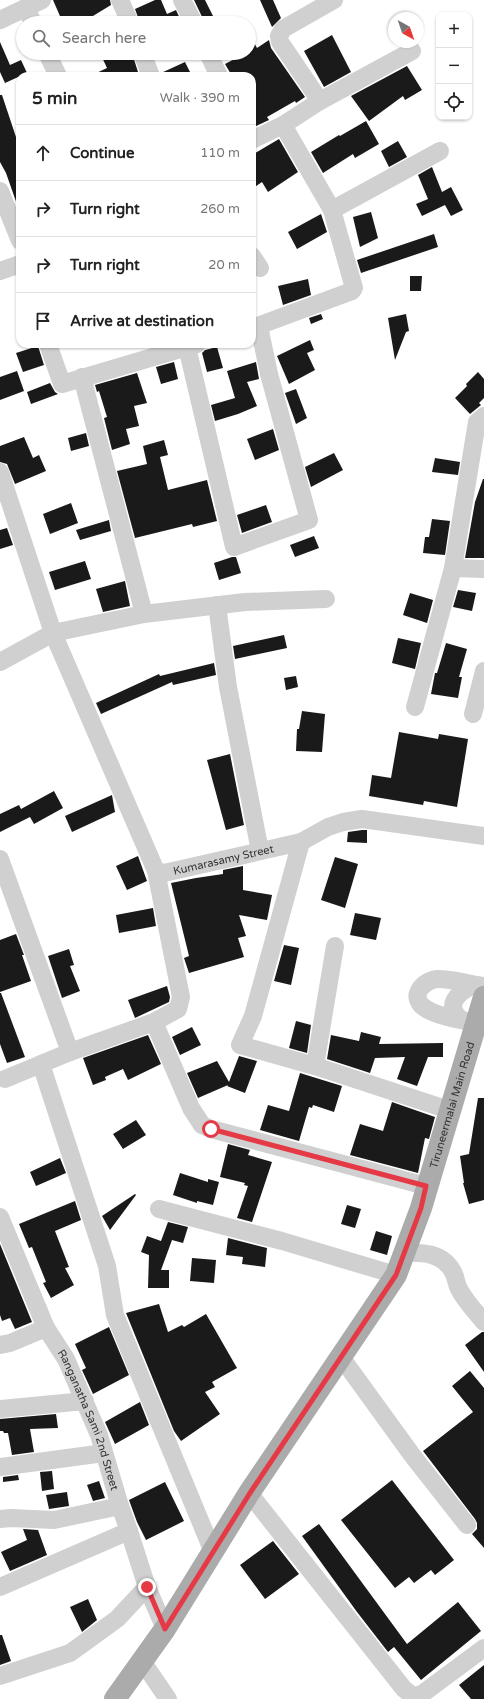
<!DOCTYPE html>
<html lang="en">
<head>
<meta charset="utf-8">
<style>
	:root { --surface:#fff; --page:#f2f2f2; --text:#222; --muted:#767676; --line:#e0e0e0 }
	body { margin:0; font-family:"Varela Round",sans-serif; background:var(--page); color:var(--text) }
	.controls { position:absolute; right:12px; top:12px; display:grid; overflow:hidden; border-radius:8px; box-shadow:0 1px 3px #0004 }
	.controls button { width:36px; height:36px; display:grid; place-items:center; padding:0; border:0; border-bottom:1px solid var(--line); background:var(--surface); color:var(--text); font:20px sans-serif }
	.compass { position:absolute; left:388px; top:12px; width:36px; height:36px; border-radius:50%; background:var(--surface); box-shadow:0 1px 3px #0004; rotate:140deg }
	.stop { position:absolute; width:12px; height:12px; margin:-9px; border:3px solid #e63946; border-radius:50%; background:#fff }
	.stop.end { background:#e63946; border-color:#fff; box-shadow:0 1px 4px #0008 }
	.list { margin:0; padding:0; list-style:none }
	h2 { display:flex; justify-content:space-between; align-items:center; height:52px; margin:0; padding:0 16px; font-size:17px }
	h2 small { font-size:13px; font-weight:400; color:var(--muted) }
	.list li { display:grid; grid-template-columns:26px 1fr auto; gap:12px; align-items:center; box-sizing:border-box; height:56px; padding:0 16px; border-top:1px solid var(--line) }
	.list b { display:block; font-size:15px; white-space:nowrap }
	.list em { font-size:13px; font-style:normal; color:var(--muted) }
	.icon { flex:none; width:22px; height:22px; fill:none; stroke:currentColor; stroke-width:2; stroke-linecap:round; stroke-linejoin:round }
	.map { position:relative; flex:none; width:484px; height:1699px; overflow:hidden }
	.search { position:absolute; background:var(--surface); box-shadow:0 1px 3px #0004; left:16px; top:16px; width:240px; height:44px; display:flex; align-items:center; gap:10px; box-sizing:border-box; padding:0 14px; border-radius:22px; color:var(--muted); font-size:15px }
	.panel { position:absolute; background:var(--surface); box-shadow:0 1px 3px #0004; left:16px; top:72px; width:240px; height:276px; border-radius:12px }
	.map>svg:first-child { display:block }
</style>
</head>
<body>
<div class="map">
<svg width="484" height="1699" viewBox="0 0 484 1699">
	<rect width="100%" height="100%" fill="#fff"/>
	<path fill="#1a1a1a" d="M53,0H110L111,5L88,19L90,23H63Z
		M155,0H161L167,14L176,10L182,23H140L135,9Z
		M194,0H205L213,16L204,21Z
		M260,0H273L281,18L272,27Z
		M249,34L257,48L269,40L271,48L305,97L296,103L295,101L267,117L269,120L252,128V76H232L225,64L246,53H249Z
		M332,35L351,72L324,87L304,51Z
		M0,42L10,65L21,60L27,73L5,83L0,72Z
		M100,53H132L138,72L130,76H90L107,68Z
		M185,62L192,76H161V73Z
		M407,66L422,90L405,100L403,96L369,121L351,96Z
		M0,95H2L20,149V209L19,210L6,173L0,162Z
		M366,121L379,144L355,158L353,154L323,173L311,152L339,135L340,136Z
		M279,139L298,172L268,192L262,182L252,189V155Z
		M398,141L407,157L389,167L381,151Z
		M432,167L442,192L451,187L463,210L451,216L445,205L422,216L416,204L428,199L418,175Z
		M371,212L378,238L360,247L353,217Z
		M321,214L327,232L297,249L288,232Z
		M434,234L438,247L361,273L357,260Z
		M410,276H422L421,291H410Z
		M308,279L311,295L283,305L278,286Z
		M321,314L323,319L311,324L309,318Z
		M406,314L409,331L406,332L395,360L388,318Z
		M310,340L314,350L307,353L315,370L289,384L277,356Z
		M38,346L44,365L23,372L16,353Z
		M217,347L223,368L207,372L202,353L205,350Z
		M174,362L178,379L161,384L156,367Z
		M256,362L259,379L247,382L257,406L238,414L215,421L211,405L235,398L227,371Z
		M17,371L24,391L0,400V377Z
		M478,372L484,379V398L479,403L481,405L470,414L455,398L467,386L466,384Z
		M137,373L147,403L134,406L139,426L126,429L130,444L112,450L104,418L107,417L99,391L97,392L95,385Z
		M50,383L55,392L58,394L31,404L27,392Z
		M296,389L307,418L296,424L285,393Z
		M273,429L279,450L255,460L247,439Z
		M86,433L89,446L71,451L68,438Z
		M24,437L33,458L39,455L46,471L15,484L7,464L0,462V446Z
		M164,440L168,455L160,457L168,490L207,480L217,521L193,527L192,524L135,538L117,471L147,464L143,446Z
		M334,453L343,470L311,487L305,467Z
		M435,458L460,462L458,475L432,472Z
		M483,479H484V558H465L475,502Z
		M71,503L78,523L50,534L43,514Z
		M266,505L272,522L242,533L237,515Z
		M432,519L450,521L445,555L423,553L425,537H429Z
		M109,520L111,531L80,540L76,530Z
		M7,528L13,545L0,549V530Z
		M314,536L319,548L295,557L290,545Z
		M232,557H236L241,573L219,580L214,563Z
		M85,561L91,579L55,590L49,572Z
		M125,581L130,606L103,612L96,589Z
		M458,590L476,593L472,611L453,607Z
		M410,593L433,600L427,623L403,615Z
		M284,635L287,648L235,659L233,646Z
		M398,638L421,643L415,669L392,663Z
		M446,643L467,649L459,677H462L458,698L431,694L435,673H437Z
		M214,663L216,675L173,685L172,682L101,714L96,703L159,674L160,676Z
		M296,676L298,687L286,690L284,678Z
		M302,711L325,714L322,752L296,751L297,729H299Z
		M399,732L438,739L439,734L468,739L457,807L424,801L423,805L369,796L372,775L391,778Z
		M230,754L244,825L226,830L207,760Z
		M54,791L63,808L34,824L30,817L0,832V814L19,805L21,809Z
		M112,795L115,812L72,832L65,816Z
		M362,830H367V843L347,842L348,832Z
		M138,856L147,881L127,890L116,866Z
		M335,857L358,864L345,908L321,900Z
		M243,866V890L272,895L267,920L239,915L246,936L238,938L244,957L189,973L184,958L189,956L171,883L196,878L223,874V870Z
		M153,908L156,926L119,933L116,915Z
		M355,913L381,918L376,940L350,935Z
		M16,934L24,955H22L31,981L0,992V940Z
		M284,945L299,948L291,985L274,981Z
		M69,949L74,965L70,966L80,991L62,998L48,956Z
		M167,986L170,997L169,1002L135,1018L128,1000Z
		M0,993H1L25,1057L7,1063L0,1044Z
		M296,1021L311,1025L307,1053L289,1048Z
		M192,1027L201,1045L180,1055L172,1037Z
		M361,1032L381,1037L379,1044L443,1043V1057H428L417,1086L397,1079L405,1057L375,1058L370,1073L327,1059L331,1035L359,1041Z
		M148,1035L161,1064L128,1080L123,1069L105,1077L106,1080L93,1085L83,1058Z
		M239,1056L257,1061L245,1093L227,1086L228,1085L198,1098L187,1073L217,1061L229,1082Z
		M300,1073L342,1086L334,1112L313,1105L312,1108L309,1107L299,1141L260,1130L268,1105L289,1111Z
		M478,1098H484V1200L469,1204L463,1183H464L460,1156L469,1154Z
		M392,1102L435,1117L429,1139L425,1138L418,1173L350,1155L360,1124L383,1131Z
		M136,1120L146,1135L123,1149L113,1134Z
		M228,1144L250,1150L248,1155L272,1162L252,1222L237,1218L248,1186L244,1185L245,1183L220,1177Z
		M60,1158L66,1173L36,1186L30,1172Z
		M180,1173L208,1182V1179L219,1182L213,1205L197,1201V1203L173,1195Z
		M135,1194L136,1195L110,1230L102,1216Z
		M75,1201L81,1220L55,1231L69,1267L65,1268L74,1285L51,1298L43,1283L46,1282L32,1247L29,1248L19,1224Z
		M347,1205L361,1209L355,1228L341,1224Z
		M168,1222L188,1227L183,1243L172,1240L161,1270H169V1288H148L149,1255L141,1252L147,1236L161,1241Z
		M376,1231L392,1236L387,1255L370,1250Z
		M228,1238L267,1248L265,1267L242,1264L243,1257L226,1255Z
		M0,1244L32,1322L15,1329L10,1318L2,1321L0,1315Z
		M192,1258L216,1260L214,1283L190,1281Z
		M159,1304L168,1332L182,1325L184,1327L206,1314L237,1368L212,1382L215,1387L205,1392L220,1414L181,1441L174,1431L126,1313Z
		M109,1327L129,1375L93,1394L82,1370L86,1368L75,1344Z
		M482,1332H484V1372L465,1345Z
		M470,1371L484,1388V1548L472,1534L477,1529V1523L475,1519L423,1451L473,1412L452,1386Z
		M140,1402L149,1425L115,1444L105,1422Z
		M56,1414L58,1428L30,1429L34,1452L12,1455L8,1433H4L3,1431H0V1419Z
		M52,1471L54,1489L42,1491L40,1472Z
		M18,1475L19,1480L3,1482V1477Z
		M392,1480L454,1560L435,1575L431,1570L414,1583L409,1577L395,1588L341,1520Z
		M99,1481L105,1498L93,1501L87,1485Z
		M165,1482L184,1521L146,1540L137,1522L129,1500Z
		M67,1492L69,1506L49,1509L46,1495Z
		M319,1524L407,1644L458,1602L481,1631L421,1680L394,1647L388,1652L357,1612L302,1536Z
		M23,1529L38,1530L47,1555L10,1571L1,1552L27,1540Z
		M273,1541L299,1574L265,1599L240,1565Z
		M88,1599L97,1620L82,1632L70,1607Z
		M0,1635H2L11,1661L0,1665Z
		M484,1665V1699H471L459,1685Z"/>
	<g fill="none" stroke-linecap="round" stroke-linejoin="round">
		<g stroke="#d0d0d0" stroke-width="18">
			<path d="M120,0L130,23"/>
			<path d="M182,0L194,23"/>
			<path d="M26,8L33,23"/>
			<path d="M0,20L42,0"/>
			<path d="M47,53L58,76"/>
			<path d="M142,53L151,76"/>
			<path d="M208,53L219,76"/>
			<path d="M320,101L280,42L279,36L283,29L334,0"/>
			<path d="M252,140L283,125L320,101L412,51"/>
			<path d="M0,191L20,241"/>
			<path d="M332,210L440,151"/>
			<path d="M252,256L260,268"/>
			<path d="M0,271L20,264"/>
			<path d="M252,328L352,291L354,288L332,210L283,125"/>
			<path d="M48,344L62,384L197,344"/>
			<path d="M187,347L234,547L309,520L269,374L259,326"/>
			<path d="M82,377L144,614"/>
			<path id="s1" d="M0,472L53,633L156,871L164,873L301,842L328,827L343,822L362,819L484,836"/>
			<path d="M453,568L484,569"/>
			<path d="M217,605L228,687L260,851"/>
			<path d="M0,662L53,633L144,614L245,602L326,599"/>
			<path d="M415,707L453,568L477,422L484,416"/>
			<path d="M473,714L484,671"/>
			<path d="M301,842L253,1016L240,1045L315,1066L449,1110"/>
			<path d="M0,859L70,1052"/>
			<path d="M462,1020C443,1006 458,992 474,985"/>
			<path d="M154,1022L191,1108L202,1125L211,1129L426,1186"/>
			<path d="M476,1023C461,1020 405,1013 420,989C424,983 432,979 438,979C453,979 469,984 484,986"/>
			<path d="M41,1064L107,1266L115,1315L213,1552"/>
			<path d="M315,1066L335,946"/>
			<path d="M5,1079L70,1052L154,1022L178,1009L181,997L156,871"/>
			<path d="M159,1209L282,1241L396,1275"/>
			<path id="s2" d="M0,1217L46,1328L66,1359L99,1435L120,1506L129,1531L147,1587L165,1629"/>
			<path d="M404,1253C423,1252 443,1253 453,1272C456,1277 456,1282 458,1287C464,1300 475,1311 484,1322"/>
			<path d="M0,1345L10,1343L46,1328"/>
			<path d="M341,1357L412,1455L467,1525"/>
			<path d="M0,1409L85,1401"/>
			<path d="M0,1467L104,1453"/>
			<path d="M249,1493L404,1689L413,1696L422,1694L484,1648"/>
			<path d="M0,1519L11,1518L54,1520L120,1506"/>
			<path d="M0,1587L129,1531"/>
			<path d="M142,1661L168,1699"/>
			<path d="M0,1676L70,1653L117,1619L147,1587"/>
		</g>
		<path stroke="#ababab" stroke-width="22" id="s3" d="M115,1699L165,1629L249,1493L396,1275L421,1208L484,997"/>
	</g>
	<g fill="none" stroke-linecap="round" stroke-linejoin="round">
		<path stroke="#e63946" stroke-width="5" d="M147,1587L165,1629L250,1493L396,1275L421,1208L426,1186L211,1129"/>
	</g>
	<g text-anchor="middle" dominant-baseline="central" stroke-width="4" stroke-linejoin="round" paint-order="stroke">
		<g font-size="11" fill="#333" stroke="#fff">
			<text stroke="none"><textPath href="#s1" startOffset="498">Kumarasamy Street</textPath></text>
			<text stroke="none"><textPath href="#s3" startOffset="688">Tiruneermalai Main Road</textPath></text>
			<text stroke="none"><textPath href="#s2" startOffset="222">Ranganatha Sami 2nd Street</textPath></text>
		</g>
	</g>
</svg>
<div class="controls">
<button>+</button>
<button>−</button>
<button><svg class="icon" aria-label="locate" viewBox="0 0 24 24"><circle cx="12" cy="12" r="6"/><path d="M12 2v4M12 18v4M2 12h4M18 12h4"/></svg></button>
</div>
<svg class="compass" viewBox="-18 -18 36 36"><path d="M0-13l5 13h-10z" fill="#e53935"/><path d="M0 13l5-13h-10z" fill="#767676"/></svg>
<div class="stop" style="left:211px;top:1129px"></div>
<div class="stop end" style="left:147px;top:1587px"></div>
<div class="search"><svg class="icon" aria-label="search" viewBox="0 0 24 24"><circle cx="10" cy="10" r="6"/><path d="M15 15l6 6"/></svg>Search here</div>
<section class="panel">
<h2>5 min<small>Walk · 390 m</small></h2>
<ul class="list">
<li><svg class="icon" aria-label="ahead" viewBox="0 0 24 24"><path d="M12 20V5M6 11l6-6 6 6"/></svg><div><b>Continue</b></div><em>110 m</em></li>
<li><svg class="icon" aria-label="right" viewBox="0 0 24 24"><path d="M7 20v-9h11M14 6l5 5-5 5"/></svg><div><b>Turn right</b></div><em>260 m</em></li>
<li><svg class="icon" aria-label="right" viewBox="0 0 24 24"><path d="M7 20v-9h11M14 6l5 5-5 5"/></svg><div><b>Turn right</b></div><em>20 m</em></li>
<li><svg class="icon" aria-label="arrive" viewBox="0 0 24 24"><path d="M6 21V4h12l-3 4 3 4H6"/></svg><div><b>Arrive at destination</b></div></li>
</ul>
</section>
</div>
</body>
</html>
